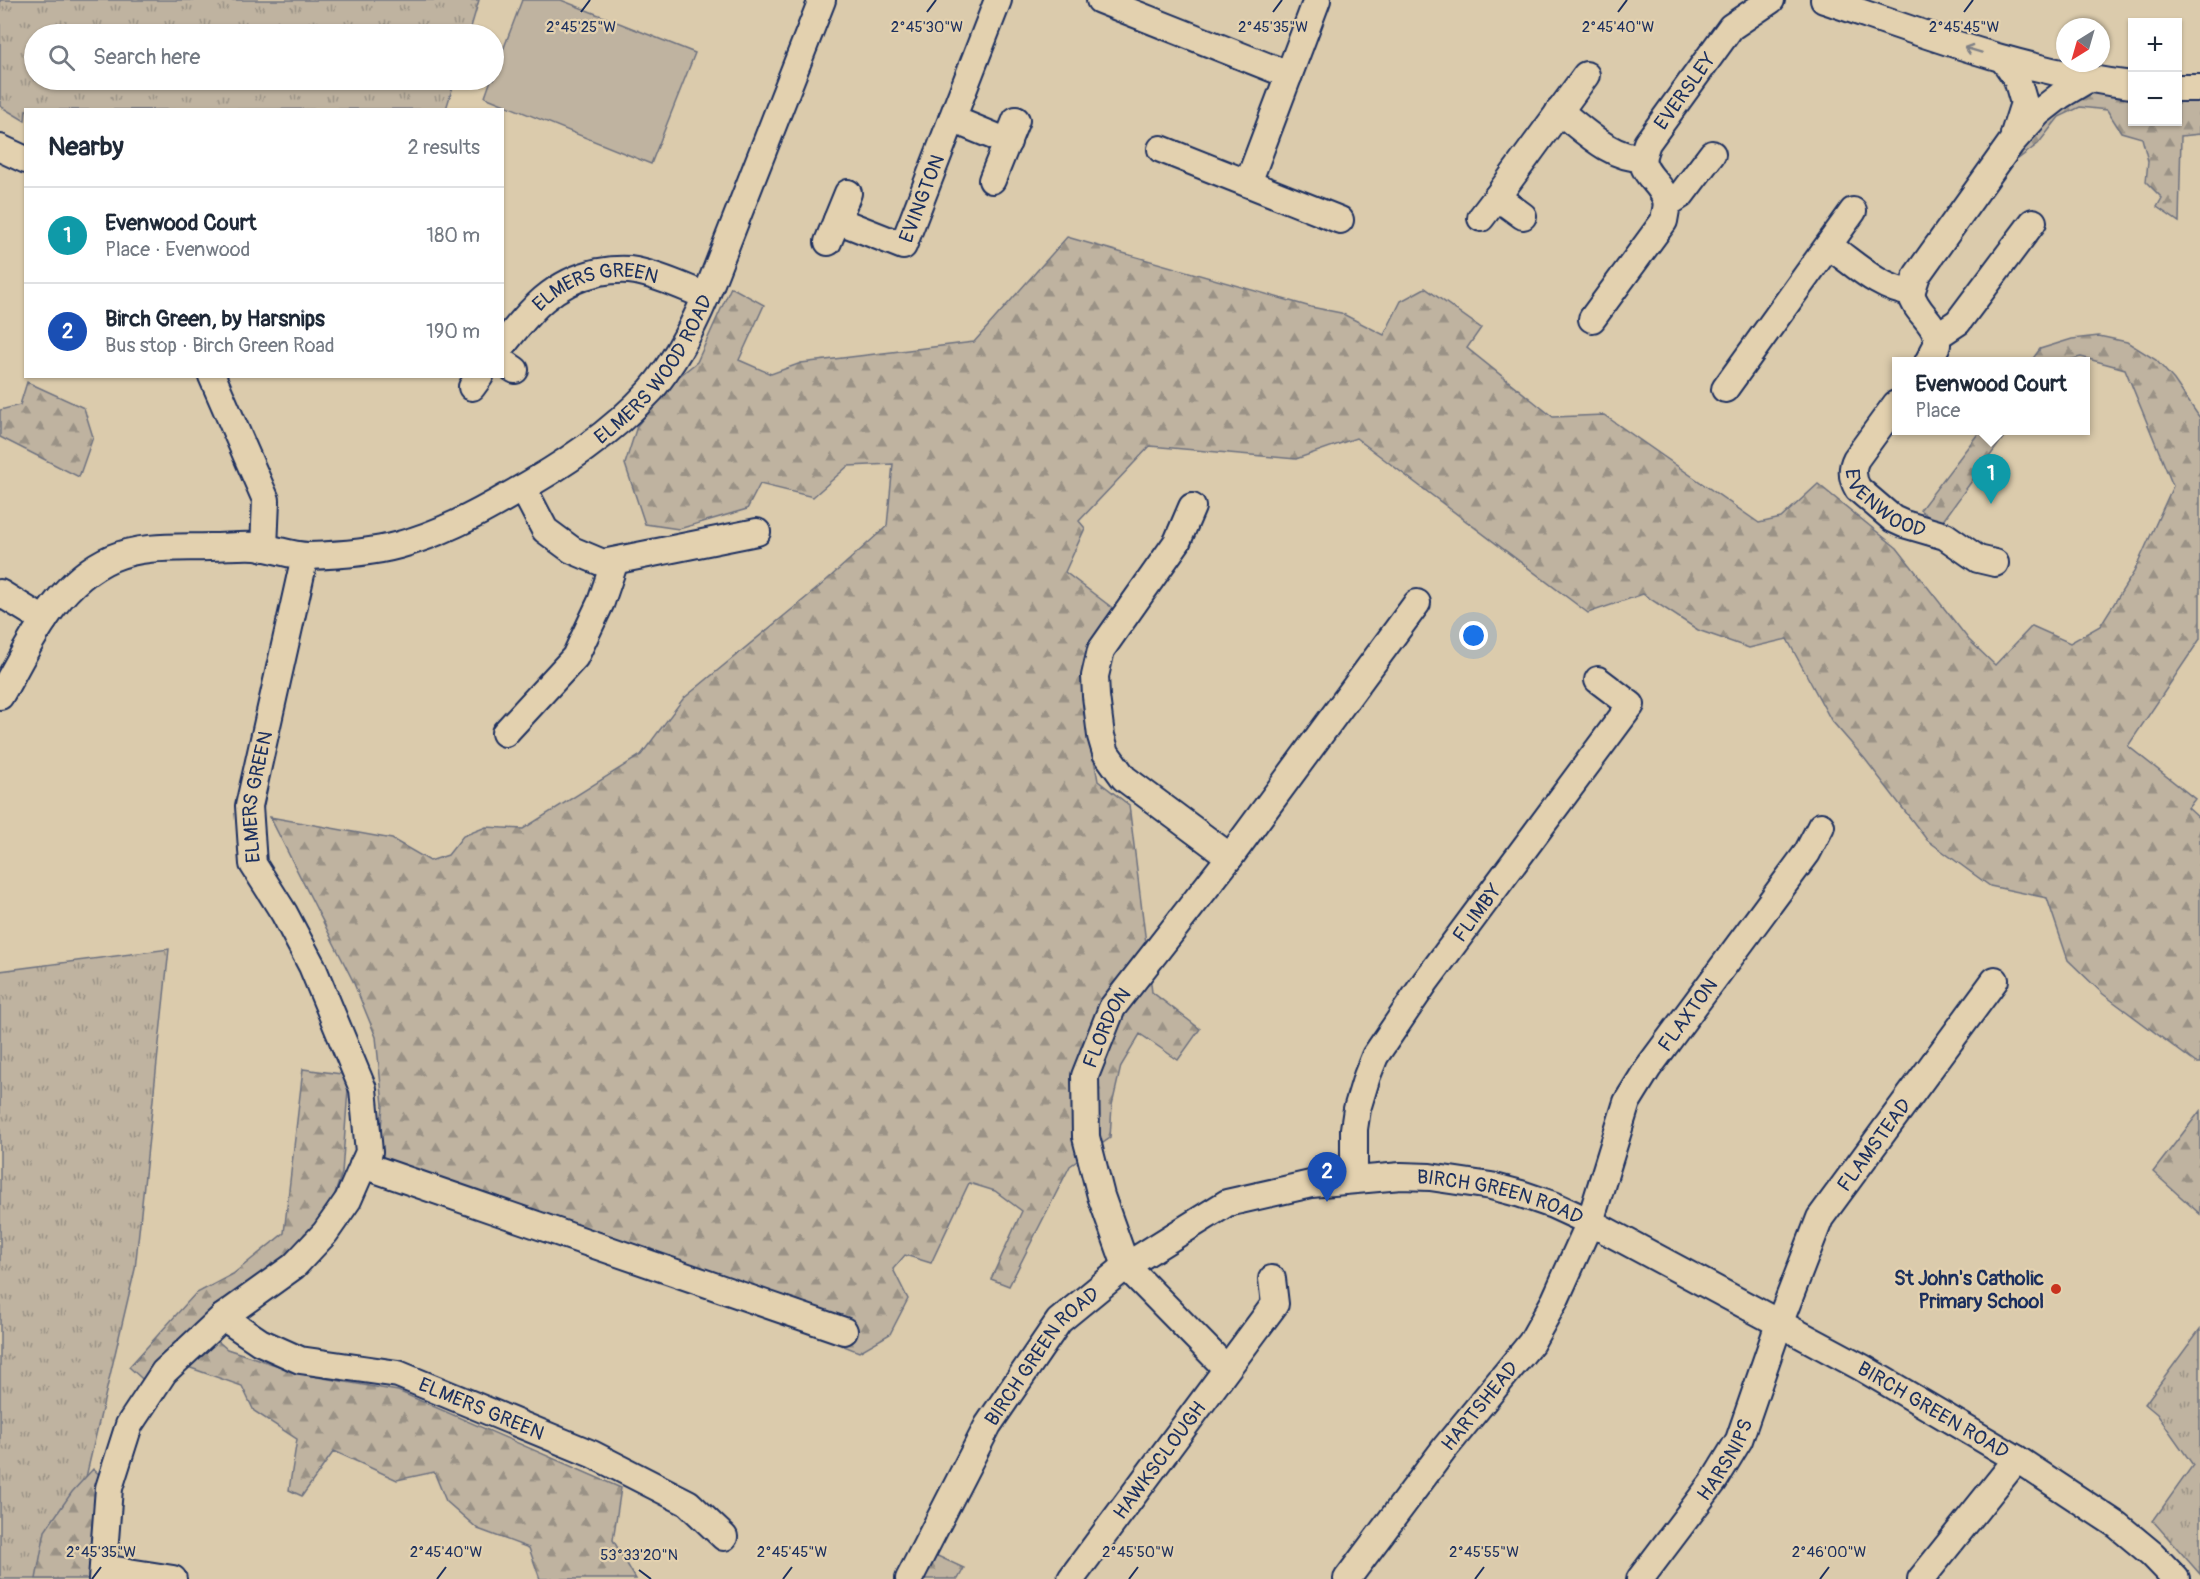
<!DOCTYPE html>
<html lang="en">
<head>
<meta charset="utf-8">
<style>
	:root { --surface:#fff; --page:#f2f2f3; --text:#1f2937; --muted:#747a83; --line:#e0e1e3; --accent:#db2777 }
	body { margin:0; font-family:Pangolin,sans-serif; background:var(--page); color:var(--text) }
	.controls { position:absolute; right:18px; top:18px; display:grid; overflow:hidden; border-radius:0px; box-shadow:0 2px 4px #0004 }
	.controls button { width:54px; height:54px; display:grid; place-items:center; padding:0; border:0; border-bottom:2px solid var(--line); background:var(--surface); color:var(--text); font:30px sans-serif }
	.compass { position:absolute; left:2056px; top:18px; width:54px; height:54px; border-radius:50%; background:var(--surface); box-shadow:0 2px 4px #0004; rotate:217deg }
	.you { position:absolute; left:1474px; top:636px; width:21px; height:21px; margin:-15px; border:4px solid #fff; border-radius:50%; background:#1a73e8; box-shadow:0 0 0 9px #1a73e833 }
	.badge { display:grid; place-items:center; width:39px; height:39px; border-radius:50%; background:var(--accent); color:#fff; font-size:20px; font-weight:700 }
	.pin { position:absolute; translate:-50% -50px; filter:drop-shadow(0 2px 3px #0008) }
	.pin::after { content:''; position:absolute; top:32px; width:21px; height:18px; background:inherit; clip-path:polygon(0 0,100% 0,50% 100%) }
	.popup { position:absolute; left:1892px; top:357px; width:198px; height:78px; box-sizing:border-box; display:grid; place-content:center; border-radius:0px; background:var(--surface); filter:drop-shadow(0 2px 4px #0005); font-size:20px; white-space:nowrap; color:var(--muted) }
	.popup b { font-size:22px; color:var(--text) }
	.popup::after { content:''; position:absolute; left:50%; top:100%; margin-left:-12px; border:12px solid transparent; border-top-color:var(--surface) }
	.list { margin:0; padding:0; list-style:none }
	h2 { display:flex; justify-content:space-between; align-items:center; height:78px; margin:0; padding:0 24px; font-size:26px }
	h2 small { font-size:20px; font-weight:400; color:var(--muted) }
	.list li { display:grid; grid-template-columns:39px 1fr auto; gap:18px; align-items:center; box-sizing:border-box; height:96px; padding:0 24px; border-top:2px solid var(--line) }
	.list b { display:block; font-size:22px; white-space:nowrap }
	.list p { margin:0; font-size:20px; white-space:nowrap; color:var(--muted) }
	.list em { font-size:20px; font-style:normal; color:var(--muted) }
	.icon { flex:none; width:33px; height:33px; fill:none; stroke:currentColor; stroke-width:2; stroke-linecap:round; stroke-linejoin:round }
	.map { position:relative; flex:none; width:2200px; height:1579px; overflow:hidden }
	.search { position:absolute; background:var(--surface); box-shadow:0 2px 4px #0004; left:24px; top:24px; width:480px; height:66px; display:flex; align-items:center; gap:15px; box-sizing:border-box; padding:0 21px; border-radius:33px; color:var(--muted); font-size:22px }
	.panel { position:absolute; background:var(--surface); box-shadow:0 2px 4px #0004; left:24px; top:108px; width:480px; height:270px; border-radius:0px }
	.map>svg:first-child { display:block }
</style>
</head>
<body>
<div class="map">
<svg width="2200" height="1579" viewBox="0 0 2200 1579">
	<defs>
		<pattern id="grass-tufts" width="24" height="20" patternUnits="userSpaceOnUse" patternTransform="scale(1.5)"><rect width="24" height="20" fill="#bfb3a0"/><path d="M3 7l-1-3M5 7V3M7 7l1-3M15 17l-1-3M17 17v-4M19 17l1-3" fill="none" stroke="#9a9286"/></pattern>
		<pattern id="forest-firs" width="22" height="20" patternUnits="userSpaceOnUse" patternTransform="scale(1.5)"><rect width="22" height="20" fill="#bfb3a0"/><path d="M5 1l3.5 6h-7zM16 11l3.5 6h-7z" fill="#9a9286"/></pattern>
	</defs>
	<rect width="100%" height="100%" fill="#dbcbac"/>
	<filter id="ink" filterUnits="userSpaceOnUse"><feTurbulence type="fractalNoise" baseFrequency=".0167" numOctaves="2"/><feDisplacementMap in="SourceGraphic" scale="12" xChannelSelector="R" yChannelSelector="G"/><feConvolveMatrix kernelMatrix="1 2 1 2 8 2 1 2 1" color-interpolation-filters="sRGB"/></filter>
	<g filter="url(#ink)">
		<path fill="url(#grass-tufts)" stroke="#6d717f" stroke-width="1.5" d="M0,0H479L469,34H34V80H455L446,109L26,110L25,121L0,106Z
			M169,949L135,1269L62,1579H0V971Z
			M2200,1329V1574L2153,1521L2193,1465L2157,1414L2145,1404Z"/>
		<path fill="url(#forest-firs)" stroke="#6d717f" stroke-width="1.5" d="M2088,82L2132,88V122H2178V93L2200,95V134L2181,136L2179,222L2157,207L2162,198L2146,182L2148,161L2142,138L2121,132L2107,110L2080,107L2059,117L2038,144L2018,159L2001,144Z
			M1067,237L1311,307L1341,313L1384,335L1401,301L1425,288L1481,328L1467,348L1553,417L1604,415L1759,523L1781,518L1818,484L1897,548L1969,640L1995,665L2032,626L2070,643L2100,626L2134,572L2173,486L2125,369L2081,357L2065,361H2031L2040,349L2072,339L2099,336L2127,342L2156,360L2174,380L2200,418V639L2128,746L2195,799L2188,808L2200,819V1063H2196L2103,994L2068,960L2047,898L1990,886L1927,840L1865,759L1831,720L1787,639L1749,648L1698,630L1643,594L1588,613L1356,438L1296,459L1150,446L1079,521L1085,528L1065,572L1115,610C1107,623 1094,638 1088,653C1075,686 1092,745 1098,781L1129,805L1152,992L1200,1029L1178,1060L1140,1034L1121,1066L1112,1105L1110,1138L1070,1166L1009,1286L991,1279L1022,1211L995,1191L969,1183L931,1263L905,1255L893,1269L908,1299L890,1334L859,1352L378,1163L383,1105L376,1037L353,981L270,817L392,839L430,861L448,855L463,836L486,827L523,829L641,755L683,699L819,587L887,526L893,464L848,466L813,497L760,484L747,509L679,529L645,524L625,464L637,426L672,382L697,362L731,287L764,305L739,360L771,374L801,363L974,342Z
			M27,382L84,408L93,437L79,477L0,437V410L20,405Z
			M1980,431H2008L1940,525L1920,510Z
			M303,1069L349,1075L342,1173L328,1214L337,1238L205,1330L227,1349L306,1375L398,1391L621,1488L613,1540L636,1579H540L529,1548L478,1529L446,1501L434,1472L397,1480L334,1451L302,1496L289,1490L297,1439L254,1411L242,1386L185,1366L162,1397L129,1367L195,1294L233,1274L284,1233Z
			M2200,1111V1214L2153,1172Z
			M93,1469L102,1477L99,1579H36L45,1531L72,1492Z
			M931,1553L964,1568L958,1579H918Z"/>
		<path fill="#bfb3a0" stroke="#6d717f" stroke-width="1.5" d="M522,0H561L695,53L651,164L485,97L491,80H494V74Z"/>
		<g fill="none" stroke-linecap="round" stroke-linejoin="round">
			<defs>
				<g id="minor">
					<path d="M1100,0L1289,75"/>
					<path d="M1824,0C1925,34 2026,73 2132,85"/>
					<path d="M2003,59L2017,79L2024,103L2014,134"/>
					<path d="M2178,88H2200"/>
					<path d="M1559,111C1583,129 1610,158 1642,158C1644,178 1664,184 1667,204"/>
					<path d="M952,119L1008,142"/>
					<path d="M0,148L26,160"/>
					<path d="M1161,149L1340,220"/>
					<path id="s1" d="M1642,158L1647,143L1731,27L1771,0"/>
					<path d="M992,180L1016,120"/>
					<path d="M1248,183L1317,0"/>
					<path d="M1497,197L1586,75"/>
					<path d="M1481,218L1497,197L1523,216"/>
					<path id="s2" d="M837,220L903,246L998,0"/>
					<path d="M828,242L848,193"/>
					<path d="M1829,246C1855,264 1878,288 1911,293C1915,311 1931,319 1937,336"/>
					<path d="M1911,293L1917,275L2011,143L2038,113L2061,95L2088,79"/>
					<path d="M1592,319L1664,221L1667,204L1681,195L1712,154"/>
					<path id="s3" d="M502,346C530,310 553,282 599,272C611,270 625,269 636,271C661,276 683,287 706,296"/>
					<path d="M502,361L515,370"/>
					<path d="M1928,362L1937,345V336L1958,322L2033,222"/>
					<path d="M212,376L266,500L264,548"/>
					<path d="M472,387L480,376"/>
					<path d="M1725,389L1853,211"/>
					<path id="s4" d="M1896,404L1856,459C1851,469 1852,479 1858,489L1893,519L1904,524L1945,536L1978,559L1995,563"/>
					<path d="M523,488L545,530L572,550L603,563L757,532"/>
					<path d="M1192,507L1177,542L1101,650L1095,676L1096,696L1101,736L1106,753L1124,778L1230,857"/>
					<path d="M0,593L44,620"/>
					<path id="s5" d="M0,696C29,646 55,583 112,558C143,545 177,548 210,547C225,547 241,545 256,546C273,548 291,556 309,556C339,555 370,553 399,545C439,534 474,516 510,495C562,466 611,434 651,390C674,363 692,329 706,296L822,0"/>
					<path d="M505,733L575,657L601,602L615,561"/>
					<path d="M363,1165L844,1331"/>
					<path id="s6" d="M1354,1179V1129L1357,1109L1367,1076L1375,1056L1426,981L1631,705L1598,680"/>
					<path id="s7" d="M223,1317L260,1342L300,1360L398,1374L592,1454L688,1503L724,1537"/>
					<path id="s8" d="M1226,1368L1126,1266L1101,1196L1086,1137L1085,1076L1112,1008L1230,857L1417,603"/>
					<path d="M103,1568L173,1579"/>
					<path id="s9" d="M102,1579L109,1488L129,1425L164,1372L223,1317L294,1266L325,1233L348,1200L369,1152L363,1089L312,966L284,913L253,864L249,806L305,556"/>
					<path id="s10" d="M909,1579L988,1425L1059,1321L1126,1266L1227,1203L1311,1184L1401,1176L1430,1177L1491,1186L1521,1194L1553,1205L1590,1222L1861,1367L2017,1459L2117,1525L2152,1554L2176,1579"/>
					<path id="s11" d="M1071,1579L1275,1304L1272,1279"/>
					<path id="s12" d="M1347,1579L1445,1448L1531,1343L1555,1300L1590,1222L1627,1102L1648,1068L1807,853L1821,826"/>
					<path id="s13" d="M1640,1579L1714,1481L1739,1440L1779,1324L1820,1218L1995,980"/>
					<path d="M1921,1579L2017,1459"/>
				</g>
			</defs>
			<use href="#minor" stroke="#1b2f5e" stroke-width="30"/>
			<use href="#minor" stroke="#e3d1af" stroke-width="26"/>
		</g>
		<defs><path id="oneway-shaft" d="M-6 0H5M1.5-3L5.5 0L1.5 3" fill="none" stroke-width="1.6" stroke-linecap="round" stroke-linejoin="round" transform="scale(1.5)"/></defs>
		<use stroke="#7f8086" href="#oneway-shaft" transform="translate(1973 50) rotate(-163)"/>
	</g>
	<path fill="none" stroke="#1b2f5e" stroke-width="2" d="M581,12L590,0M927,12L936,0M1273,12L1282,0M1618,12L1627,0M1964,12L1973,0M639,1570L651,1579M92,1579L101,1567M437,1579L446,1567M783,1579L792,1567M1129,1579L1138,1567M1475,1579L1484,1567M1820,1579L1829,1567"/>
	<circle fill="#c8321e" stroke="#e3d1af" stroke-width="2" cx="2056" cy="1289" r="6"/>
	<g text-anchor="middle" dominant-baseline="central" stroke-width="4.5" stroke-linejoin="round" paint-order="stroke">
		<g font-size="20" fill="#1b2f5e" stroke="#e3d1af">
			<text stroke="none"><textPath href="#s1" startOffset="80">EVERSLEY</textPath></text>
			<text stroke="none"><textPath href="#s2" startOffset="122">EVINGTON</textPath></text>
			<text stroke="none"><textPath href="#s3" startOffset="118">ELMERS GREEN</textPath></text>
			<text stroke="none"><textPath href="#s5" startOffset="788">ELMERS WOOD ROAD</textPath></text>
			<text stroke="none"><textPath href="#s4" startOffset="129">EVENWOOD</textPath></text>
			<text stroke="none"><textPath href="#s9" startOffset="909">ELMERS GREEN</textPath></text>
			<text stroke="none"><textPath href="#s6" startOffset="302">FLIMBY</textPath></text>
			<text stroke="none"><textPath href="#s12" startOffset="666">FLAXTON</textPath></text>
			<text stroke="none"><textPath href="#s8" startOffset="392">FLORDON</textPath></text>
			<text stroke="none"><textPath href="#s13" startOffset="498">FLAMSTEAD</textPath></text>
			<text stroke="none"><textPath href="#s10" startOffset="783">BIRCH GREEN ROAD</textPath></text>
			<text stroke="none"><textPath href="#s10" startOffset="261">BIRCH GREEN ROAD</textPath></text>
			<text stroke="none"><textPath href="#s12" startOffset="218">HARTSHEAD</textPath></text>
			<text stroke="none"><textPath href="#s7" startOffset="278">ELMERS GREEN</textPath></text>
			<text stroke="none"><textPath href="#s10" startOffset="1269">BIRCH GREEN ROAD</textPath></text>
			<text stroke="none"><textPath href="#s13" startOffset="147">HARSNIPS</textPath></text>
			<text stroke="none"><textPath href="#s11" startOffset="148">HAWKSCLOUGH</textPath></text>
		</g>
		<g font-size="20" font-weight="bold" fill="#1b2f5e" stroke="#e3d1af" text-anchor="end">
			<text x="2044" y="1278">St John's Catholic<tspan x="2044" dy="23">Primary School</tspan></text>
		</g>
	</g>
	<g font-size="15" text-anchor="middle" fill="#1b2f5e" stroke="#e3d1af" stroke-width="4.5" stroke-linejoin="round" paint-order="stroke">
		<text x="581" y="32">2°45'25"W</text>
		<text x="927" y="32">2°45'30"W</text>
		<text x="1273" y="32">2°45'35"W</text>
		<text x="1618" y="32">2°45'40"W</text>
		<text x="1964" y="32">2°45'45"W</text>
		<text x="101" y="1557">2°45'35"W</text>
		<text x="446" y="1557">2°45'40"W</text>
		<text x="792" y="1557">2°45'45"W</text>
		<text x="1138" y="1557">2°45'50"W</text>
		<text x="1484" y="1557">2°45'55"W</text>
		<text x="1829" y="1557">2°46'00"W</text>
		<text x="639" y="1560">53°33'20"N</text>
	</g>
</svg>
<div class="controls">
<button>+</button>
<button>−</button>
</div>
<svg class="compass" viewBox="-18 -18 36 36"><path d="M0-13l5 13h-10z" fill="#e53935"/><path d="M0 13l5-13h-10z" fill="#747a83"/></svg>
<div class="you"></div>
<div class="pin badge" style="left:1991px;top:504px;background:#0f9aa8">1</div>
<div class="popup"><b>Evenwood Court</b>Place</div>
<div class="pin badge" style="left:1327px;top:1202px;background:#1a4fb4">2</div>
<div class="search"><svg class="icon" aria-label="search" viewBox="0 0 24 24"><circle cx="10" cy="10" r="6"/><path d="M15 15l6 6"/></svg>Search here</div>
<section class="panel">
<h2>Nearby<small>2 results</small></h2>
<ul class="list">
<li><span class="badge" style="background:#0f9aa8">1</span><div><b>Evenwood Court</b><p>Place · Evenwood</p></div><em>180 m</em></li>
<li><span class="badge" style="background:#1a4fb4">2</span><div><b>Birch Green, by Harsnips</b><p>Bus stop · Birch Green Road</p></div><em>190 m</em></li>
</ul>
</section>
</div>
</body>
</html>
